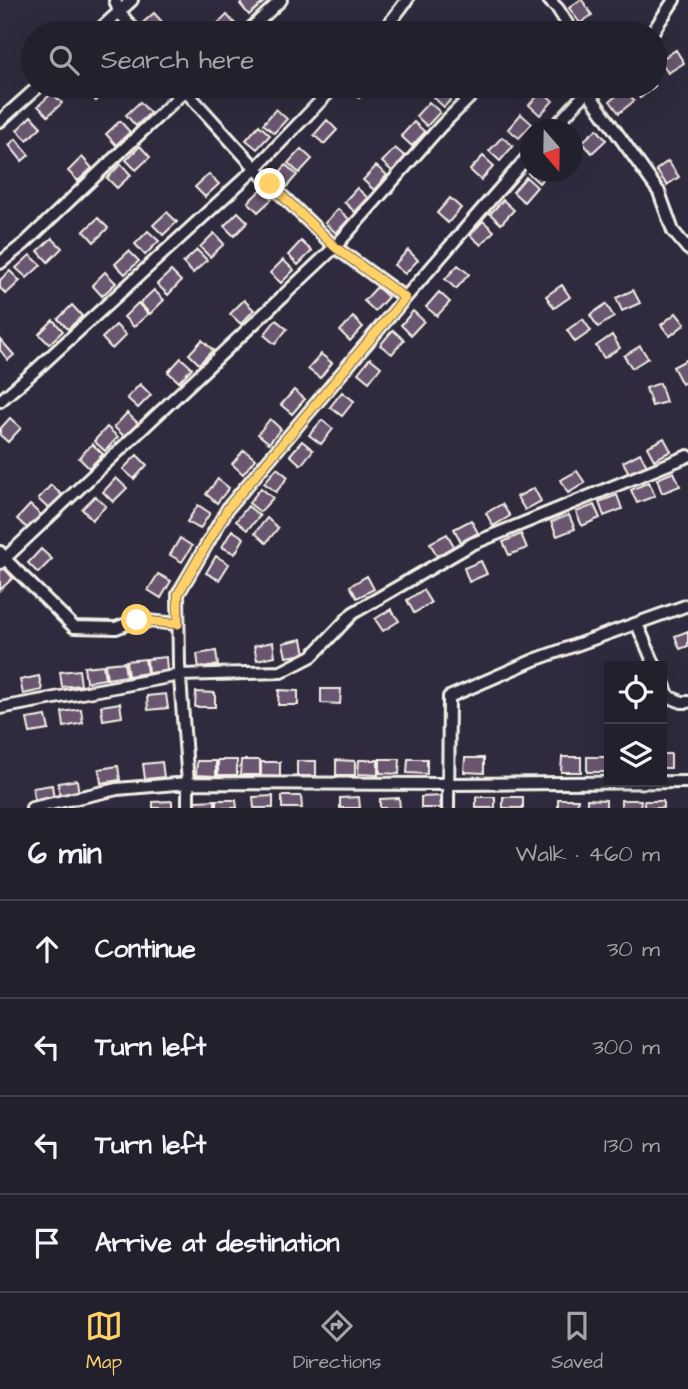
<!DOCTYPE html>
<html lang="en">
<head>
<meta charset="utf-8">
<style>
	:root { --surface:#23202e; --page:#2f2d3a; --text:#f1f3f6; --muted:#a3a3aa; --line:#403e4a; --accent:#ffd166 }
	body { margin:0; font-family:"Architects Daughter",sans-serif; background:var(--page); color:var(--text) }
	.controls { position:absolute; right:21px; bottom:21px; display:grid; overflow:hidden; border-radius:0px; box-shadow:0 7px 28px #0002 }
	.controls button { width:63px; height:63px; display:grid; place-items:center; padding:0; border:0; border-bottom:2px solid var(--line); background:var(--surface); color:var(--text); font:35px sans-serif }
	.compass { position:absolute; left:520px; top:119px; width:63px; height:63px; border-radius:50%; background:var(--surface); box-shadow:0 7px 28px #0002; rotate:160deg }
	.stop { position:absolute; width:21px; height:21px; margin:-16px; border:5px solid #ffd166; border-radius:50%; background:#fff }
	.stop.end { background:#ffd166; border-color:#fff; box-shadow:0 2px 7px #0008 }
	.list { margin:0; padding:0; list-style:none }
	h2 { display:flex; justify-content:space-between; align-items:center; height:91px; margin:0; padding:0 28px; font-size:30px }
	h2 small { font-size:23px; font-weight:400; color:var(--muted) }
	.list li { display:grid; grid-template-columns:46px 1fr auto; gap:21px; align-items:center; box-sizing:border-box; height:98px; padding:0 28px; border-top:2px solid var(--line) }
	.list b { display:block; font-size:26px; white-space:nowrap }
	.list em { font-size:23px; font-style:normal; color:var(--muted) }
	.icon { flex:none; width:38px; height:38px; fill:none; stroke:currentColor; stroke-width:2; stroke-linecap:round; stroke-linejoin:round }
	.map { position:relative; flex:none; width:688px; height:808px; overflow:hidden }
	.search { position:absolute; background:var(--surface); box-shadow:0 7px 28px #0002; left:21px; right:21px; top:21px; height:77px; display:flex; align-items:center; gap:18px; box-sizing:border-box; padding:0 24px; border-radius:38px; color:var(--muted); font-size:26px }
	.sheet { height:483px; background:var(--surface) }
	nav { display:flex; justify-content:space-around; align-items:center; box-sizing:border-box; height:98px; border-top:2px solid var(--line); background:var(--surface); font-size:19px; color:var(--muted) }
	nav a { display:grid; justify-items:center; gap:4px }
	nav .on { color:var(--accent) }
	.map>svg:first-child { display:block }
</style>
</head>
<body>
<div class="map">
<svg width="688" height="808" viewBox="0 0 688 808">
	<rect width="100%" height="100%" fill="#2f2a3d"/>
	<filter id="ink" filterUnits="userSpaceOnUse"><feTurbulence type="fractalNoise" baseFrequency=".0143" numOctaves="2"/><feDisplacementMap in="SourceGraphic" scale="14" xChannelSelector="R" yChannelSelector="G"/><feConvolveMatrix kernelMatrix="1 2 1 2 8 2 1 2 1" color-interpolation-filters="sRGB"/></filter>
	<g filter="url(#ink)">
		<path fill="#6a576f" stroke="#f4f1e8" stroke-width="2" d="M244,0H262L264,2L249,15L240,4Z
			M580,0H582L592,15L580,23L569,8Z
			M154,13L164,24L153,33H146L139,26Z
			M227,15L237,26L229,33H218L213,28Z
			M676,50L684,63L668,73L660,60Z
			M655,85V86L640,98L631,86Z
			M83,86H93L101,96L96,101Z
			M350,86H370L359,98L348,88Z
			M444,86H449L457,93L444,107L433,97Z
			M625,89L634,101L619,113L610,101Z
			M542,91L553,101L540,115L529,105Z
			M52,93L62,103L48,116L38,106Z
			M140,102L150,113L136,126L126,115Z
			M429,102L440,112L427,126L416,116Z
			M276,109L287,119L274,133L263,124Z
			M521,114L532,124L519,138L508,129Z
			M31,116L41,127L27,140L17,130Z
			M327,120L337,130L324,144L314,135Z
			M120,121L130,132L116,145L106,134Z
			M414,122L425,132L412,146L401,136Z
			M259,125L270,135L257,149L246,140Z
			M597,129L606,140L592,153L582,142Z
			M502,137L513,146L500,161L489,151Z
			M16,139L29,155L22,161L9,145Z
			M140,146L150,157L136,170L126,160Z
			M395,148L406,157L393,172L382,162Z
			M301,149L312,159L299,173L288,163Z
			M483,156L494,166L481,180L470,170Z
			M82,157L92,168L78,181L68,171Z
			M668,161L679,177L667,185L656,170Z
			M121,164L131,175L117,188L107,178Z
			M286,165L297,175L284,190L273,180Z
			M376,166L387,175L374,190L363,180Z
			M530,170V172H549L539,183L528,173Z
			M209,174L219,184L205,197L195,187Z
			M526,177L537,187L524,202L513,192Z
			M357,188L368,198L355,212L344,202Z
			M262,189L272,199L258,212L248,202Z
			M450,198L461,208L448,223L437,213Z
			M503,200L514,210L501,224L490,214Z
			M338,209L349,219L336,233L325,223Z
			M167,212L177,222L163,235L153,225Z
			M238,212L248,222L234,236L224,226Z
			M98,218L108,228L94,242L84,231Z
			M483,221L494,231L481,245L470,235Z
			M148,231L159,241L145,255L135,244Z
			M214,233L224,244L210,257L200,247Z
			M52,238L62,248L48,262L38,251Z
			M301,241L312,251L298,265L288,255Z
			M197,250L207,260L193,273L183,263Z
			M408,250L418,260L405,274L394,265Z
			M129,251L139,261L125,274L115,264Z
			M30,255L41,265L27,278L16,268Z
			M283,260L294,270L281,283L270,273Z
			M458,265L469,274L456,289L445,279Z
			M10,271L20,281L6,294L0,288V280Z
			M171,271L181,281L168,295L157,284Z
			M105,272L116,283L102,296L92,285Z
			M562,285L570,297L554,308L546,296Z
			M377,287L388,297L375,311L364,301Z
			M154,290L164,300L150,314L140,303Z
			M633,290L640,303L622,311L616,298Z
			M439,292L450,302L437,316L426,307Z
			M244,300L254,310L241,324L230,314Z
			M138,303L148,314L134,327L124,317Z
			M606,304L614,317L598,327L590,315Z
			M72,305L82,316L68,329L58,319Z
			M413,311L424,321L411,335L401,325Z
			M676,313L685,324L670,336L661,325Z
			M353,317L363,327L350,341L340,331Z
			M583,319L591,331L575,342L567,330Z
			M53,320L63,331L49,344L39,334Z
			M276,320L287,329L275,344L264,335Z
			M116,325L126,335L112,349L102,338Z
			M393,330L404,340L392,354L380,345Z
			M612,335L620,348L604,358L596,346Z
			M0,339L14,355L8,360L0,350Z
			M202,340L213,350L199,364L189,354Z
			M640,346L648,358L632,368L624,356Z
			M321,354L332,363L320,378L308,369Z
			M181,358L192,368L179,382L168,372Z
			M370,358L381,367L369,382L358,373Z
			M686,360L688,363V381L682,384L673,367Z
			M660,383L666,402L652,406L646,388Z
			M140,384L151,395L138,408L127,398Z
			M294,390L305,399L292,414L281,405Z
			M342,392L354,401L342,416L330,407Z
			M127,413L138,423L125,437L114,427Z
			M10,418L21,428L8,442L0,435V429Z
			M270,419L281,429L269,443L258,434Z
			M322,420L333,429L321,444L309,435Z
			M107,427L118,437L105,451L94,441Z
			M664,438L671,451L654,460L647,447Z
			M302,441L313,450L301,465L290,455Z
			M92,444L103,454L89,468L79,458Z
			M244,450L255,459L243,474L232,464Z
			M640,453L647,466L630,475L623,462Z
			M137,455L147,465L134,479L123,469Z
			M277,468L288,477L276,492L264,483Z
			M577,471L585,483L568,493L561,480Z
			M674,472L680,486L662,493L657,479Z
			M116,478L127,488L113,502L103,492Z
			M218,479L229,488L217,503L206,494Z
			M649,482L655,496L637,503L631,490Z
			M51,485L62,495L49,509L38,499Z
			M261,488L273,498L260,512L249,503Z
			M534,488L541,501L525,510L517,497Z
			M617,495L622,509L604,516L599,502Z
			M95,496L106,506L92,520L82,509Z
			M502,504L510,516L493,526L486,513Z
			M30,505L41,515L28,529L17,519Z
			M198,505L210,513L200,529L187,522Z
			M594,505L600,518L582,526L576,512Z
			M248,506L260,516L247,530L236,521Z
			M569,515L575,529L557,536L551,522Z
			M267,518L278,528L266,543L255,533Z
			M471,520L478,533L461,542L454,529Z
			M232,530L244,538L235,554L222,547Z
			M447,534L454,546L437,556L430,543Z
			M521,534L527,548L509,555L503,542Z
			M180,538L192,546L182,562L170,555Z
			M41,549L52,559L38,573L28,563Z
			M216,556L229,564L219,580L206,573Z
			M481,561L487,574L469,582L464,568Z
			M3,567L13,578L0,590V570Z
			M158,574L171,581L161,598L148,590Z
			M367,576L374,589L357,598L350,586Z
			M423,590L431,603L414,613L407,600Z
			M391,609L399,621L383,631L375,619Z
			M688,631V646L680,649L675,636Z
			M302,639L305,654L286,657L283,643Z
			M273,642L275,656L257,660L254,646Z
			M216,651L218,665L199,669L197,654Z
			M166,657L167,671L148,673L147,659Z
			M145,659L147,673L128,676L126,661Z
			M124,662L126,676L107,679L105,664Z
			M103,665L105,679L86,682L84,667Z
			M79,670L81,685L62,687L60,672Z
			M39,676L42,690L23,694L20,680Z
			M321,689H341L340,704L321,703Z
			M279,690L298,691V705H278Z
			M196,692L215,693V707H195Z
			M166,694L168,708L148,710L147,696Z
			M120,703L122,717L103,720L101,706Z
			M81,709L83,723L64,727L62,712Z
			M46,716L49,730L30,733L27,719Z
			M662,754H671V768H662Z
			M562,757H581V772H561Z
			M587,757H606V772H587Z
			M465,758H484V773L464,772Z
			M380,759H400L399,774L380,773Z
			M408,759H427V774L407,773Z
			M218,760H237V775H218Z
			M241,760H260V775H240Z
			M336,760L355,761V775H336Z
			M359,760H378V775L358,774Z
			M197,761H216V776L196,775Z
			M297,761H316V776H297Z
			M162,762L164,777L145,779L143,764Z
			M261,762H280V777L261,776Z
			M118,766L120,780L101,783L99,769Z
			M77,780L79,795L60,798L58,783Z
			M52,785L54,800L35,803L33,788Z
			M273,796V808H254L253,797Z
			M282,796H301L302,808H282Z
			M440,796L441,808H421V797Z
			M359,797L360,808H340V798Z
			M476,797H495V808H476Z
			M503,797H523V808H503Z
			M399,798L400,808H380V799Z
			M558,799H578L577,808H558Z
			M587,799L606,800V808H587Z
			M215,800V808H196V801Z
			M217,800H236L237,808H217Z
			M621,800H641L640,808H621Z
			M172,801V808H153V802Z
			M644,801H663V808H644Z"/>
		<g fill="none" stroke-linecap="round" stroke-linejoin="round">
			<defs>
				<path id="minor" d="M115,0L119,12L137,33
					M549,0L558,9L573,33
					M96,33L132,0
					M246,33L281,0
					M382,33L407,0
					M652,33L674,0
					M181,86L270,184L335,247L405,298
					M587,91L659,192L673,231L688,249
					M0,121L39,86
					M552,130L592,86
					M0,263L25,243L190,86
					M0,401L38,368L256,168L335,86
					M0,552L5,559L74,627L116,628L137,620L178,624
					M0,563L335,247L440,127L481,86
					M637,624L655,666
					M662,680L669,697L682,702H688
					M0,708L180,675L281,672L312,656L353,613L472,544L688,456
					M32,808L117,789L188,783L448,784L688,782
					M188,808V783L179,665L178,594L228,508L405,298L530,154
					M448,808L449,697L534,660L688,605"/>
			</defs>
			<use href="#minor" stroke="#f4f1e8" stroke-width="16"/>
			<use href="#minor" stroke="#2f2a3d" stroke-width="10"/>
		</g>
	</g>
	<g fill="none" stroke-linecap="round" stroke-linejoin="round" filter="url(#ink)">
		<path stroke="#ffd166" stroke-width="9" d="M137,620L178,624V594L228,508L405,298L335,247L270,184"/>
	</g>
</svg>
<div class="controls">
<button><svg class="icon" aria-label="locate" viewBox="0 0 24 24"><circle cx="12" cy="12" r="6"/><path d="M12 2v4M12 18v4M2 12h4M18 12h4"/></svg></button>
<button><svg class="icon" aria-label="layers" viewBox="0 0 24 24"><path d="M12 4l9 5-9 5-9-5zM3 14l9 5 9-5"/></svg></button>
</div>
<svg class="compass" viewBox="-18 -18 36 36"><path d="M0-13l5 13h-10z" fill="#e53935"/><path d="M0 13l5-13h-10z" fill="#a3a3aa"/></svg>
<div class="stop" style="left:137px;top:620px"></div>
<div class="stop end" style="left:270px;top:184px"></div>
<div class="search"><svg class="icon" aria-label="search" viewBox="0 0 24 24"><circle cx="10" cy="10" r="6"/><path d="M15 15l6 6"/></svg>Search here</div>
</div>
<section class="sheet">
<h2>6 min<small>Walk · 460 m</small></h2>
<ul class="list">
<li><svg class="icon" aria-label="ahead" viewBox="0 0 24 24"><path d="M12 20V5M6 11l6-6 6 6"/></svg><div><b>Continue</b></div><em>30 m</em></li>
<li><svg class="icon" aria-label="left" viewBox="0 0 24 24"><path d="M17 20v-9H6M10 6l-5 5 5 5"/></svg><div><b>Turn left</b></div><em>300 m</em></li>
<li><svg class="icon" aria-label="left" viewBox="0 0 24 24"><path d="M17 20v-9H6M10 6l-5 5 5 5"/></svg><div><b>Turn left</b></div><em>130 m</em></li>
<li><svg class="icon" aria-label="arrive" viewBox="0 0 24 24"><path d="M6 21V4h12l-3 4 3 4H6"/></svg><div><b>Arrive at destination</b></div></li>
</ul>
</section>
<nav>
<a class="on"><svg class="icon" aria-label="map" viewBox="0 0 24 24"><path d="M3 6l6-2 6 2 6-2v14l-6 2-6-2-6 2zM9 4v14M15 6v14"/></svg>Map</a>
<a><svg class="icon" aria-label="directions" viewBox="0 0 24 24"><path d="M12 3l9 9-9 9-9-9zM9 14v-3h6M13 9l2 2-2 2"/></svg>Directions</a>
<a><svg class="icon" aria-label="saved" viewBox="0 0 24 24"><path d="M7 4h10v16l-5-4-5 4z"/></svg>Saved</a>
</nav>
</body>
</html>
